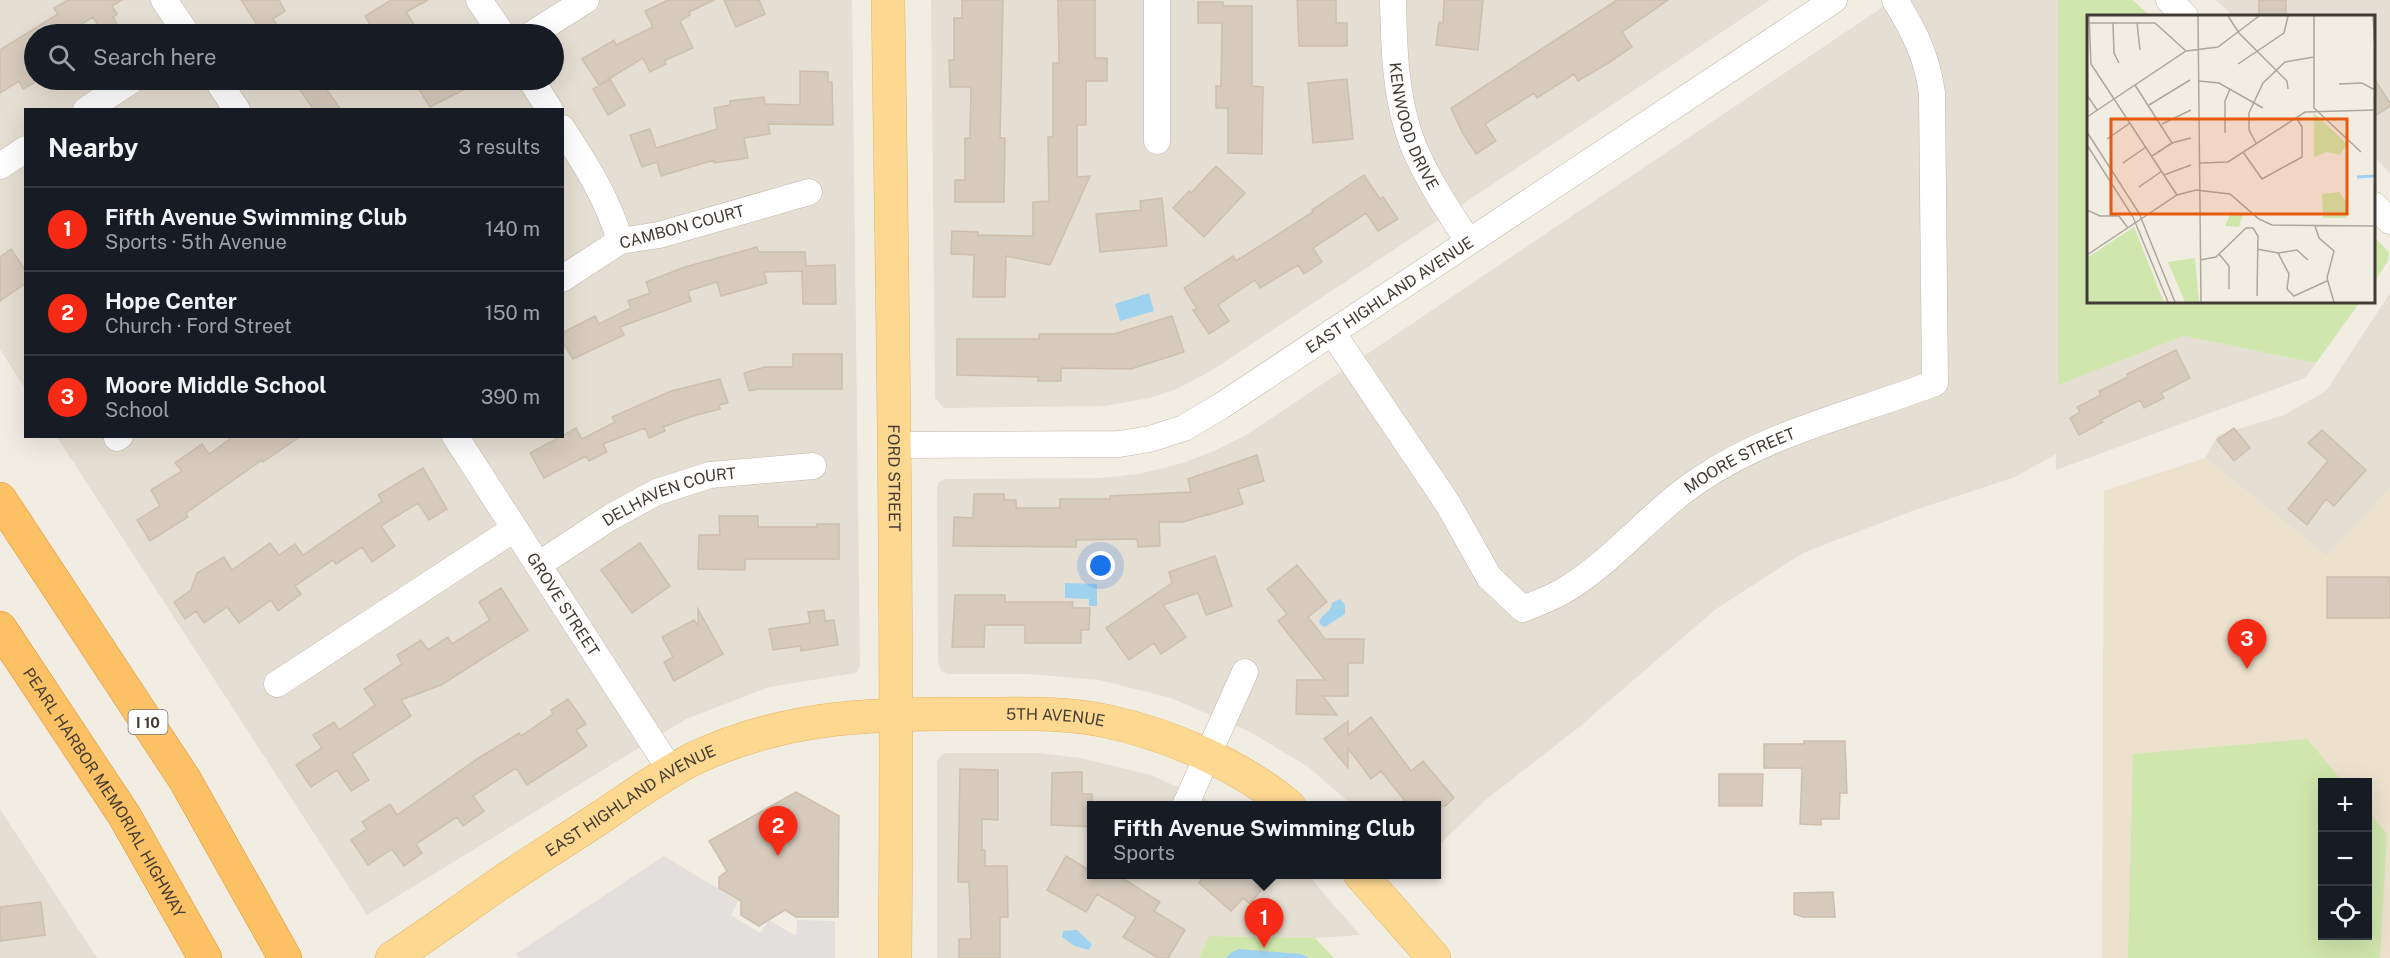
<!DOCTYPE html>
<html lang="en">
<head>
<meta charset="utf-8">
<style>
	:root { --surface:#171b24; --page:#242831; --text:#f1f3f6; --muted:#9ea1a6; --line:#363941; --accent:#f72b15 }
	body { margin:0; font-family:"Public Sans",sans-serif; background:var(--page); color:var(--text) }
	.controls { position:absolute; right:18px; bottom:18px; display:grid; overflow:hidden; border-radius:0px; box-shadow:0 6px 24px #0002 }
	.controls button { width:54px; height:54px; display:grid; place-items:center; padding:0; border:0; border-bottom:2px solid var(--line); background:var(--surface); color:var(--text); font:30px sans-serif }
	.you { position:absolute; left:1101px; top:566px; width:21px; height:21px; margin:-15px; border:4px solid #fff; border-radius:50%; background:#1a73e8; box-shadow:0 0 0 9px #1a73e833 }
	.badge { display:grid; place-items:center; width:39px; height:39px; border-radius:50%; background:var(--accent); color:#fff; font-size:20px; font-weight:700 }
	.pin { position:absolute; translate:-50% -50px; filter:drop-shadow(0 2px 3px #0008) }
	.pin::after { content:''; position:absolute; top:32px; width:21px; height:18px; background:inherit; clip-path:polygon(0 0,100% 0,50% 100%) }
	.popup { position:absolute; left:1087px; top:801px; width:354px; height:78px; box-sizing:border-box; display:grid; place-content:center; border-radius:0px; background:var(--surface); filter:drop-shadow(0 2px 4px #0005); font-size:20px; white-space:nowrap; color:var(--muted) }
	.popup b { font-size:22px; color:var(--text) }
	.popup::after { content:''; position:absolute; left:50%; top:100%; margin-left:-12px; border:12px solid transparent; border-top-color:var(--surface) }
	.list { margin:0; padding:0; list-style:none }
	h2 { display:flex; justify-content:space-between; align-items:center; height:78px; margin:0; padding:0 24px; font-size:26px }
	h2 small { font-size:20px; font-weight:400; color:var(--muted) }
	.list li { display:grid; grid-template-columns:39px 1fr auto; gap:18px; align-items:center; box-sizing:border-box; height:84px; padding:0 24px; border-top:2px solid var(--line) }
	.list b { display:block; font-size:22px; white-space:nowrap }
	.list p { margin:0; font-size:20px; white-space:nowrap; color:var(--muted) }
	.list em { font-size:20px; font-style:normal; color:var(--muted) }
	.icon { flex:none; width:33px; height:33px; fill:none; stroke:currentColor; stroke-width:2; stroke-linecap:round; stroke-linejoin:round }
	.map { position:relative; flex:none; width:2390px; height:958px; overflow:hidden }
	.search { position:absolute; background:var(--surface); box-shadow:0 6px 24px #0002; left:24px; top:24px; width:540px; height:66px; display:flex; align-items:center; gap:15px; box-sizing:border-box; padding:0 21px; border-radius:33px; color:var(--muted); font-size:22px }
	.panel { position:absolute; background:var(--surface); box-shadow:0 6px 24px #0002; left:24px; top:108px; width:540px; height:330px; border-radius:0px }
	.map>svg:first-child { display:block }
</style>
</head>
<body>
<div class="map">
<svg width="2390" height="958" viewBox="0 0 2390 958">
	<rect width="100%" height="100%" fill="#f2ede3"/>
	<path fill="#e5ded2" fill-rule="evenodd" d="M0,0H852L860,666L856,673L769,687L686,719L367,915L57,437L562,436V110H26L25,389L0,349ZM34,34H554V80H34Z
		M931,0H1770L1214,369L1177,389L1149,398L1105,406L944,408L935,398Z
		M1893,0H2058V385L2184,336L2316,363L2305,378L2056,470V454L2015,477L1912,511L1803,553L1716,609L1578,728L1488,798L1437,847L1436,806L1352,805L1307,766L1250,732L1171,698L1099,680L1027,674H948L941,671L938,662L937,487L939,482L946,479L1100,478L1139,474L1183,463L1216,450L1248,434Z
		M2216,0H2390V174L2374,157V16H2233Z
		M2390,293V488L2327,556L2205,458L2218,435L2284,415L2326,391Z
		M945,753H1038L1081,758L1151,775L1218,805L1092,806V874L1308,875L1360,935L1315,938L1209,936L1199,958H937V762L940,756Z
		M0,809L97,958H0Z"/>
	<path fill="#ebe1cd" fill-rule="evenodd" d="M2205,458L2327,556L2390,488V958H2102L2104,491ZM2322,782H2368V936H2322Z"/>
	<path fill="#cfe6ac" d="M2058,0H2133L2150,16H2088V302H2360L2316,363L2184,336L2058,385Z
		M2374,237L2389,252L2388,261L2374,282Z
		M2307,739L2343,782H2322V936H2368V811L2387,834L2380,958H2128L2133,754Z
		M1209,936L1315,938L1334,958H1199Z"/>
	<path fill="#e2dfdc" d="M664,856L738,901L731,915L760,933L769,920L796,936L797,920L835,921V958H520L516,954Z"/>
	<path fill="#9fd2ef" d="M1149,293L1154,311L1120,321L1115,304Z
		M1065,583L1097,584V606H1089V599L1065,598Z
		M1340,599L1345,605V614L1325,627L1322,626L1319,622C1322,614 1332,611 1332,603Z
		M1077,930L1092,944L1089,950L1075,946L1062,937L1063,931Z
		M1239,949L1301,954L1309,958H1226L1232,952Z"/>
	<path fill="#d6cabc" stroke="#cebfac" stroke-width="1.5" d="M68,0H122L112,6L117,14L113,17L118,26L104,34L93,17L65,34H34V83L23,89L19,81L0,93V50L58,14L54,8Z
		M241,0H279L285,11L273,19L283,34H263Z
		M391,0H428L406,12L420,34H376L365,16Z
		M668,0H714L689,12L690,15L680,21L693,48L664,61L666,64L650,72L643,58L599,85L582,59L614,40L616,45L653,27L645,11Z
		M724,0H759L765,14L736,27Z
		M962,0H1003L1000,138H1005L1004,202H955V180H965V138H970L971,87H950L949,60H954V18H962Z
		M1058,0H1095V58H1107V81H1086V125H1077V177L1090,176L1050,265L1006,256L1005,297H973L974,255L951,254L952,231L978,232V235L1033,236V202L1049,201L1048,137H1053V63H1059Z
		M1297,0H1336V23H1347V46H1299Z
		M1444,0H1483L1478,50L1436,45L1439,22L1443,23Z
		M1617,0H1668L1622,32L1632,47L1610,62L1578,81L1574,74L1537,98L1534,93L1485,124L1496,141L1476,154L1462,132L1451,108Z
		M2259,0H2286V16H2259Z
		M1198,2H1223V6H1252V86L1263,87L1262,154L1228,153V108H1216V86H1221L1222,23H1198Z
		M800,71L828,72V82H832L833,125L768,124L770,134L744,138L748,158L714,163V160L661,176L657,162L642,167L630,135L650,129L656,148L717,129L714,108L730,105V101L764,97L765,104L800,105Z
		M2373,77L2390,103V106L2373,117Z
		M610,79L625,105L608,115L593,89Z
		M1347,79L1353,139L1313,143L1308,83Z
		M293,80H320L341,110H314Z
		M413,80H483L430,107Z
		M1216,166L1245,193L1204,237L1173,208L1189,191L1191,193Z
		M1364,175L1380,199L1383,197L1398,219L1378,231L1366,213L1313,248L1322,262L1304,274L1298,265L1260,288L1255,280L1218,305L1229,321L1209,334L1193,310L1197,309L1184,288L1233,256L1236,261L1313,212L1312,210Z
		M1162,198L1167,246L1100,252L1096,214L1141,210L1140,201Z
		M757,247L759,252H805L806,266L835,265L836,304H803L802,271L764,272L767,283L721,296L717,282L688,291L691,301L620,327L624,335L573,359L562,341V333L595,316L599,324L631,308L628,301L650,293L646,282L685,267Z
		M11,249L26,271V283L0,301V257Z
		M1172,316L1184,352L1131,369L1061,368V381H1038V377L957,375V339H1039V334H1114Z
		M2176,350L2190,378L2161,393L2164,398L2144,408L2140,400L2101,420L2103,422L2079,435L2070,418L2080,412L2077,407L2101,395L2099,391L2128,377L2127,374Z
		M793,354H842V389H759L749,391L744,373L765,367H793Z
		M720,379L728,403L719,405L720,409L693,416L663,427L665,431L649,438L645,428L603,444L607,452L589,461L586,456L544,478L530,453L576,428L582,439L615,422L612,417L671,391Z
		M2234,428L2250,448L2234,461L2217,440Z
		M2322,430L2366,470L2334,506L2326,499L2307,525L2288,509L2328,461L2308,443Z
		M234,436H301L263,462L262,460L186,513L188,517L150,541L137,520L160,506L151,490L182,471L175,463L202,444L209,454Z
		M1257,455L1264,481L1238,489L1243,504L1207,515L1206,513V515L1183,522H1159L1160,546L1138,547L1137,539L1076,540V547L953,546L954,517L973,518L974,494H1004V500H1016V508H1060V499H1110V496L1191,492L1188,479Z
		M423,468L447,509L429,520L418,503L381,526L395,546L372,562L362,547L336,564L333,560L295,586L301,594L278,611L271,600L239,623L227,607L204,623L196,611L185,619L174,602L191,590L197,573L224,557L232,570L270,543L279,555L295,544L303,555L382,501L378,495Z
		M719,516H758V527H817V524H839V559H745V570L698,569L699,535H720Z
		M640,543L670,586L632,613L601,570Z
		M1215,556L1232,606L1206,615L1198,593L1163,605L1186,637L1161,654L1154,643L1129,660L1106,628L1172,583L1169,572Z
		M1297,565L1327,602L1308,617L1325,639H1364L1363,663H1348V696H1323L1337,715L1296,714L1297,680H1325L1278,621L1287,614L1267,589Z
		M2327,577H2390V618H2327Z
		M501,588L528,630L441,685L401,700L411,716L352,754L369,780L351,791L337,770L311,787L296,765L322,748L313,735L334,722L339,730L375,705L364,689L402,664L397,655L421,640L428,650L448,637L452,644L490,620L479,602Z
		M955,595H1005V602H1073L1072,608H1090L1089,630H1081V643H1025V625H985L984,647H952Z
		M698,609L723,654L674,681L664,662L673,657L662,637L694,620L698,626Z
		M824,610L825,621L834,620L838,645L801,651L800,646L773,650L769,629L810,623L808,612Z
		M568,699L586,724L576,730L587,746L527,785L516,768L473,796L484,811L463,826L457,817L416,844L422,853L404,866L392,849L368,865L351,840L367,829L362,822L390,804L397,815L477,759L519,733L521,736L553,714L551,710Z
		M1371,717L1411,771L1423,761L1454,798L1445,806H1409L1381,771L1371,779L1348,748V768L1324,739L1348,721V735Z
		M1804,741H1845L1847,793H1840L1839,819H1821V825L1800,824L1802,768H1764V744H1804Z
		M960,769L998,770V820L982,819V850H985V866H1007L1008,917H1000V958H959V939H971L969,882H958Z
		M1075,772H1082V794H1092V827L1051,825L1052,773Z
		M1719,774H1763L1762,806H1719Z
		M796,792L839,816L838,917H796L785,910L759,926L741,915V901L719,888V877L727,871L709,841Z
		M1066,856L1092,872V874H1116L1160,902L1154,911L1185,930L1168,958H1158L1123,937L1136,917L1097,894L1086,912L1047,890Z
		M1206,874H1274L1250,904L1243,898L1231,911L1199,883Z
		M1833,892L1835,917H1803L1794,914V893Z
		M41,902L45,935L0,941V907Z"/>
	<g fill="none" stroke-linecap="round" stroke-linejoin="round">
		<defs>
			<g id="minor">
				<path d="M164,0L187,34"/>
				<path d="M479,0L502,34"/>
				<path d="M1157,0V141"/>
				<path id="s1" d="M1393,0C1394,49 1395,99 1413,145C1427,179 1448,210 1468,241"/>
				<path d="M2169,0L2185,16"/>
				<path d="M532,34L586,0"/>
				<path d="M217,80L237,110"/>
				<path d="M531,80L550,110"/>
				<path d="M86,110L132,80"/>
				<path d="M562,128C586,165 608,199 620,241"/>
				<path d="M0,166L26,149"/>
				<path d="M2374,205L2390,221"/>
				<path d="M562,279L620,241L659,235L809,192"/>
				<path id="s2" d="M1332,332L1448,504L1489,577L1523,609C1537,603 1552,598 1565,590C1615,560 1651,512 1699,480C1770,432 1856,413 1935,383L1932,93C1927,56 1914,31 1895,0"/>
				<path id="s3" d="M455,436L671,771"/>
				<path d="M117,438L120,436"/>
				<path id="s4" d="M895,445L1119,444L1150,439L1184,428L1221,406L1834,0"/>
				<path id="s5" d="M538,565L611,517L657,492L710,475L813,466"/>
				<path d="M277,684L514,529"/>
				<path d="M1185,806L1245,672"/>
			</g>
			<g id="major">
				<path id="s6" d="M888,0C893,319 898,639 895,958"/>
				<path d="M1360,874L1434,958"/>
				<path id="s7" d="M392,958C430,934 465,907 502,882C534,860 568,839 601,817C631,797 661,775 693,759C785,715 878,713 978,714C1021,714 1064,712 1106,721C1170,735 1238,764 1289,806"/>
			</g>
			<g id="highway">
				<path d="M0,499L185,780L285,958"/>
				<path id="s8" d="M0,628L124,815L205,958"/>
			</g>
		</defs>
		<use href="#minor" stroke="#c0b7a9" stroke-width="27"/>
		<use href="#major" stroke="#e2b461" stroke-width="34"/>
		<use href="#highway" stroke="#db9534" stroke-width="34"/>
		<use href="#minor" stroke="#fff" stroke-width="26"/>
		<use href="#major" stroke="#fdd891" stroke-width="33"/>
		<use href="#highway" stroke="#fcc164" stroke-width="33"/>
	</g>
	<g text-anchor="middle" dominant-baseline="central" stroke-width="4.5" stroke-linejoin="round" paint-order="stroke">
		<rect fill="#fff" stroke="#7b7671" stroke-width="1.5" x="128.5" y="710" width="39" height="24" rx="4.5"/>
		<g font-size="15" font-weight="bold" fill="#433c34">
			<text x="148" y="722">I 10</text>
		</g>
		<g font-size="16" fill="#433c34" stroke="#fff">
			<text stroke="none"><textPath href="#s1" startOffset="129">KENWOOD DRIVE</textPath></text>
			<text transform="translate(682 227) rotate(-15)">CAMBON COURT</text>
			<text stroke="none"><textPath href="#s4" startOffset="536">EAST HIGHLAND AVENUE</textPath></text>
			<text stroke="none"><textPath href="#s2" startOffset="603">MOORE STREET</textPath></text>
			<text stroke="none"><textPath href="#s6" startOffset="478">FORD STREET</textPath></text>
			<text stroke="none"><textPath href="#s5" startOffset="150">DELHAVEN COURT</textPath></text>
			<text stroke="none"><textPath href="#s3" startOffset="200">GROVE STREET</textPath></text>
			<text stroke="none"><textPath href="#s7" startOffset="730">5TH AVENUE</textPath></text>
			<text stroke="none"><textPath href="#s8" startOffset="195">PEARL HARBOR MEMORIAL HIGHWAY</textPath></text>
			<text stroke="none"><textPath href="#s7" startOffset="286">EAST HIGHLAND AVENUE</textPath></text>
		</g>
	</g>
	<g transform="translate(2087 15)">
		<rect width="288" height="288" fill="#f2ede3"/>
		<path d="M227,98L260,129L253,140L240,137L227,142ZM252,177L260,187L259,203H236L235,179ZM144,197L156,199L152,212L138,211ZM47,212L77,287H0V243ZM108,243L112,287H98L81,247Z" fill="#cfe6ac"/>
		<path fill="none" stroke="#9fd2ef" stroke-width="3" d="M270,162L288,161"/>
		<path fill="none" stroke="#aca69d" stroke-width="1.5" d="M2,1L4,49L90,180M111,1L114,287M141,1L152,18L200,66L201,74M227,1V93L274,137M286,1L288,36M1,8H68L99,36M26,8L27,38L32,48M50,8L53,35M151,49L197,18L201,1M112,66L132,68L176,93M252,69L275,68L288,75M48,70L85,128M0,80L10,95M62,90L103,65M0,102L99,36L131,32L172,1M75,109L104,95M0,117L52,198L88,287M138,118V86L143,74M20,124L43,108M169,128L162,115V98L176,68L198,47L227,42M0,130L46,202L81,287M156,137L175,164L215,142V112L209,102M65,141L85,128L104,123M36,148L59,132M113,148L141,147L218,97L288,95M77,160L104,150M52,172L75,156M0,195L13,201H32L41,213M228,211L232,223L247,236L240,263L247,287M170,234L191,238L202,259L200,274L207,281L240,266M191,238L210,235L221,245M132,239L142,251V274M0,240L90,180L109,175L143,179L172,204L185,210L288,211M113,245L129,242L159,213H166L171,221L170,281"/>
		<path fill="#e8590c" fill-opacity="0.15" stroke="#e8590c" stroke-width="3" d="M24,104H260V199H24Z"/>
		<rect width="288" height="288" fill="none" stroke="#433c34" stroke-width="3"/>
	</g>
</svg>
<div class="controls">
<button>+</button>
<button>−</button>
<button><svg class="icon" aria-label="locate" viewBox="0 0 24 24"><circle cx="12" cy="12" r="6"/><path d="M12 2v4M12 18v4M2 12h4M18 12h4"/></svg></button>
</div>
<div class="you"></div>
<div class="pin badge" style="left:1264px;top:948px">1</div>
<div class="popup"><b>Fifth Avenue Swimming Club</b>Sports</div>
<div class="pin badge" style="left:778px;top:856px">2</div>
<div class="pin badge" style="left:2247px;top:669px">3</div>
<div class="search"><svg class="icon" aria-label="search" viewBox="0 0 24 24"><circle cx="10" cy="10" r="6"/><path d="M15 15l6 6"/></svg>Search here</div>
<section class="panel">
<h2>Nearby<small>3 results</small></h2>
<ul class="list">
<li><span class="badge">1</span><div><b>Fifth Avenue Swimming Club</b><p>Sports · 5th Avenue</p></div><em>140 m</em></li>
<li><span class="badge">2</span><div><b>Hope Center</b><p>Church · Ford Street</p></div><em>150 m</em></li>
<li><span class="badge">3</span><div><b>Moore Middle School</b><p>School</p></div><em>390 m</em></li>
</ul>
</section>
</div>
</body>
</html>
